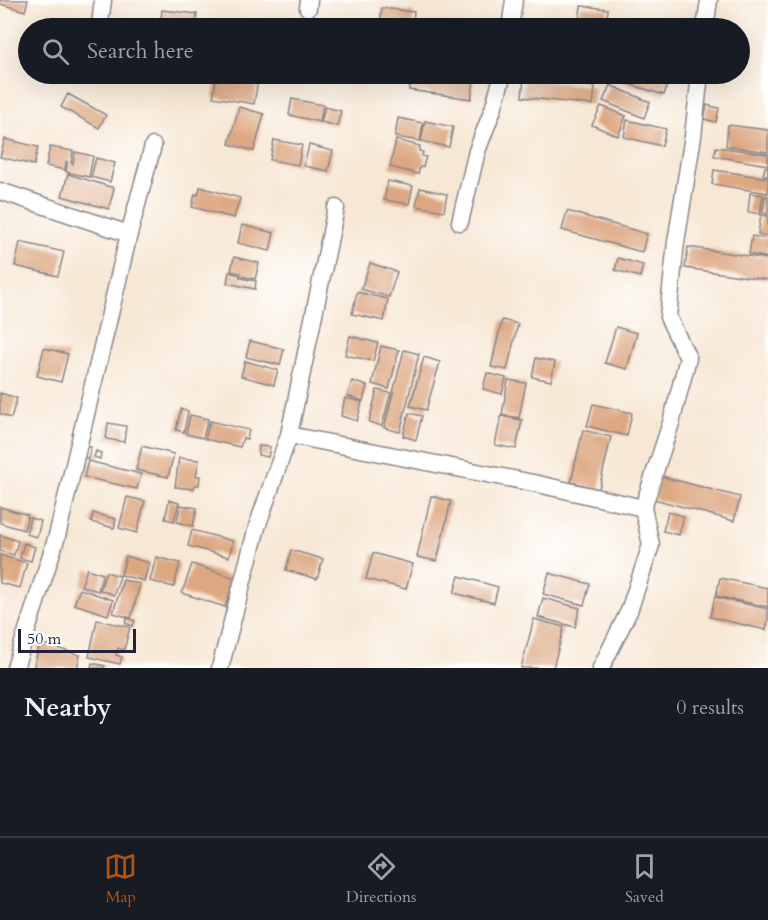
<!DOCTYPE html>
<html lang="en">
<head>
<meta charset="utf-8">
<style>
	:root { --surface:#171b24; --page:#20242c; --text:#f1f3f6; --muted:#9ea1a6; --line:#363941; --accent:#b45309 }
	body { margin:0; font-family:Cardo,serif; background:var(--page); color:var(--text) }
	.scale { position:absolute; left:18px; bottom:15px; width:118px; box-sizing:border-box; padding-left:6px; border:3px solid #22223b; border-top:0; font-size:16px; line-height:21px; white-space:nowrap; color:#22223b; -webkit-text-stroke:4px #fff; paint-order:stroke }
	.list { margin:0; padding:0; list-style:none }
	h2 { display:flex; justify-content:space-between; align-items:center; height:78px; margin:0; padding:0 24px; font-size:26px }
	h2 small { font-size:20px; font-weight:400; color:var(--muted) }
	.icon { flex:none; width:33px; height:33px; fill:none; stroke:currentColor; stroke-width:2; stroke-linecap:round; stroke-linejoin:round }
	.map { position:relative; flex:none; width:768px; height:668px; overflow:hidden }
	.search { position:absolute; background:var(--surface); box-shadow:0 6px 24px #0002; left:18px; right:18px; top:18px; height:66px; display:flex; align-items:center; gap:15px; box-sizing:border-box; padding:0 21px; border-radius:33px; color:var(--muted); font-size:22px }
	.sheet { height:168px; background:var(--surface) }
	nav { display:flex; justify-content:space-around; align-items:center; box-sizing:border-box; height:84px; border-top:2px solid var(--line); background:var(--surface); font-size:16px; color:var(--muted) }
	nav a { display:grid; justify-items:center; gap:3px }
	nav .on { color:var(--accent) }
	.map>svg:first-child { display:block }
</style>
</head>
<body>
<div class="map">
<svg width="768" height="668" viewBox="0 0 768 668">
	<rect width="100%" height="100%" fill="#fff"/>
	<filter id="ink" filterUnits="userSpaceOnUse"><feTurbulence type="fractalNoise" baseFrequency=".0167" numOctaves="2"/><feDisplacementMap in="SourceGraphic" scale="12" xChannelSelector="R" yChannelSelector="G"/><feConvolveMatrix kernelMatrix="1 2 1 2 8 2 1 2 1" color-interpolation-filters="sRGB"/></filter>
	<filter id="wash" filterUnits="userSpaceOnUse"><feTurbulence type="fractalNoise" baseFrequency=".008" numOctaves="4" result="noise"/><feDisplacementMap in="SourceGraphic" scale="24" xChannelSelector="R" yChannelSelector="G"/><feGaussianBlur stdDeviation="1.35" result="paint"/><feColorMatrix in="noise" values="0 0 0 0 0 0 0 0 0 0 0 0 0 0 0 0 0 1.4 0 .05"/><feComposite in="paint" operator="in"/></filter>
	<g filter="url(#wash)">
		<rect width="100%" height="100%" fill="#f7e8d5"/>
		<g id="blocks">
			<path fill="#dda782" d="M0,0H28L25,11L0,4Z
				M581,6L608,9L606,28H578Z
				M382,8L414,12L412,28H375L376,22L380,23Z
				M162,10L197,14L196,28L160,26Z
				M47,17L77,25L76,28H44Z
				M231,21L266,27L265,28H230Z
				M217,74H259L254,104L213,97Z
				M412,74H475L471,99L409,90Z
				M615,74H662L670,76L664,95L613,79Z
				M524,78L595,87L593,105L522,97Z
				M610,85L650,102L644,118L603,101Z
				M68,94L106,115L99,128L61,107Z
				M292,99L323,105L320,122L289,115Z
				M707,105L719,108L716,122L704,119Z
				M601,106L626,116L618,136L592,125Z
				M239,107L264,114L254,151L229,144Z
				M325,107L341,111L337,126L321,122Z
				M398,118L423,123L420,141L395,137Z
				M627,120L666,129L662,146L624,137Z
				M425,121L453,127L449,147L421,141Z
				M728,125L768,130V152L726,146Z
				M5,139L38,147L34,165L0,157Z
				M274,140L302,145L298,165L270,160Z
				M396,140L420,146L419,151L423,152L422,156L426,157L423,167H420L418,174L390,167Z
				M309,145L333,151L328,171L304,166Z
				M50,147L73,151L71,163L73,164L75,152L93,156L89,177L66,172L67,162H66L65,170L46,166Z
				M716,147L768,154V165L714,156Z
				M96,158L115,163L110,182L91,177Z
				M765,167H768V176L763,175Z
				M714,170L768,178V193L712,184Z
				M68,174L114,188L109,209L62,196Z
				M388,181L413,186L409,204L384,200Z
				M200,187L240,198L234,218L192,207L195,194L198,195Z
				M420,188L447,194L444,211L416,206Z
				M750,193L763,195L760,214L748,212Z
				M765,196H768V214L762,213Z
				M567,211L647,234L642,252L562,230Z
				M761,215L768,216V236L758,234Z
				M242,225L274,233L270,251L238,243Z
				M752,236L768,239V258L749,254Z
				M20,242L64,252L58,276L15,266Z
				M688,247L768,259V280L685,268Z
				M234,257L259,263L255,279L240,276L241,273L231,271Z
				M618,258L643,265L640,277L615,270Z
				M370,263L397,272L389,297L361,289Z
				M229,272L240,275V278L256,281L255,289L227,283Z
				M357,292L388,299L384,321L352,314Z
				M502,320L518,324L507,370L491,367Z
				M616,327L637,333L627,369L605,363Z
				M350,336L378,343L373,361L345,355Z
				M250,341L284,349L280,365L246,357Z
				M381,346L399,350L389,389L372,384Z
				M44,348L68,354L61,382L37,376Z
				M404,350L419,354L400,432L384,428Z
				M424,357L440,362L426,410L410,406Z
				M536,358L555,362L551,381L532,377Z
				M245,361L278,370L274,385L241,376Z
				M487,373L506,378L502,394L483,389Z
				M508,380L526,383L519,418L502,415Z
				M352,381L367,386L363,401L347,396Z
				M377,390L391,393L382,426L369,422Z
				M0,393L17,398L11,418L0,414Z
				M345,398L362,402L357,421L341,416Z
				M593,404L632,413L627,436L587,426Z
				M181,409L188,411L184,432L176,430Z
				M409,413L422,416L416,440L403,436Z
				M190,415L208,419L203,438L186,434Z
				M501,416L522,420L516,449L495,445Z
				M210,421L249,430L247,439L243,438L240,447L205,439Z
				M108,423L126,426L124,442L106,439Z
				M583,430L611,437L599,489L571,482Z
				M86,446L91,447L88,459L83,457Z
				M142,446L174,454L168,477L136,470Z
				M259,446L270,447L268,457L258,455Z
				M96,451L101,453L100,459L94,457Z
				M179,458L199,460L196,476H200L199,485H195L194,489L175,487Z
				M88,461L141,474L137,489L84,477Z
				M660,476L740,497L734,521L654,499Z
				M431,496L451,501L437,561L417,557Z
				M127,497L145,501L137,533L119,528Z
				M169,500L179,503L174,521L165,519Z
				M180,505L197,508L193,526L177,522Z
				M0,507L28,515L24,530L0,523Z
				M668,512L684,516L679,535L663,531Z
				M93,513L116,519L114,528L91,522Z
				M30,518L41,521L37,537L26,534Z
				M192,530L233,541L229,557L188,546Z
				M0,535L18,541L14,555L0,551Z
				M24,543L35,547L31,561L20,558Z
				M291,550L323,559L317,579L286,570Z
				M373,553L413,564L406,589L366,579Z
				M0,555L27,563L20,588L0,583Z
				M126,556L149,563L144,581L121,575Z
				M156,557L180,563L174,587L150,581Z
				M192,564L235,578L225,607L182,593Z
				M87,569L103,574L98,591L81,586Z
				M106,572L120,576L114,595L100,590Z
				M549,573L590,584L584,605L543,594Z
				M459,576L498,587L494,603L454,593Z
				M720,578L768,588V607L716,596Z
				M123,580L140,584L131,618L113,613Z
				M80,589L113,600L108,615L74,604Z
				M715,597L768,609V620L766,630L710,617Z
				M543,598L580,608L575,627L538,617Z
				M127,618L135,621L133,626L125,623Z
				M534,619L564,627L553,668H521Z
				M97,620L130,627L124,650L118,648L116,655L122,657L120,664L89,657Z
				M40,643L80,655L77,668H41L34,666Z
				M92,663L105,666L104,668H91Z"/>
		</g>
	</g>
	<g filter="url(#ink)">
		<use href="#blocks" fill-opacity="0" stroke="#8c8588" stroke-width="1.5"/>
		<g fill="none" stroke-linecap="round" stroke-linejoin="round">
			<defs>
				<path id="street" d="M308,8L309,0
					M100,23L103,0
					M510,28L514,0
					M705,28L709,0
					M0,191L129,234
					M460,222L477,151L493,109L503,74
					M289,435L538,484L643,508
					M15,668L57,536L129,234L153,146
					M220,668L257,527L289,435L336,208
					M601,668L629,611L651,545L643,508L671,423L688,358L668,317L676,242L693,136L700,74"/>
			</defs>
			<use href="#street" stroke="#8c8588" stroke-width="19"/>
			<use href="#street" stroke="#fff" stroke-width="16"/>
		</g>
	</g>
</svg>
<div class="scale">50 m</div>
<div class="search"><svg class="icon" aria-label="search" viewBox="0 0 24 24"><circle cx="10" cy="10" r="6"/><path d="M15 15l6 6"/></svg>Search here</div>
</div>
<section class="sheet">
<h2>Nearby<small>0 results</small></h2>
<ul class="list">
</ul>
</section>
<nav>
<a class="on"><svg class="icon" aria-label="map" viewBox="0 0 24 24"><path d="M3 6l6-2 6 2 6-2v14l-6 2-6-2-6 2zM9 4v14M15 6v14"/></svg>Map</a>
<a><svg class="icon" aria-label="directions" viewBox="0 0 24 24"><path d="M12 3l9 9-9 9-9-9zM9 14v-3h6M13 9l2 2-2 2"/></svg>Directions</a>
<a><svg class="icon" aria-label="saved" viewBox="0 0 24 24"><path d="M7 4h10v16l-5-4-5 4z"/></svg>Saved</a>
</nav>
</body>
</html>
